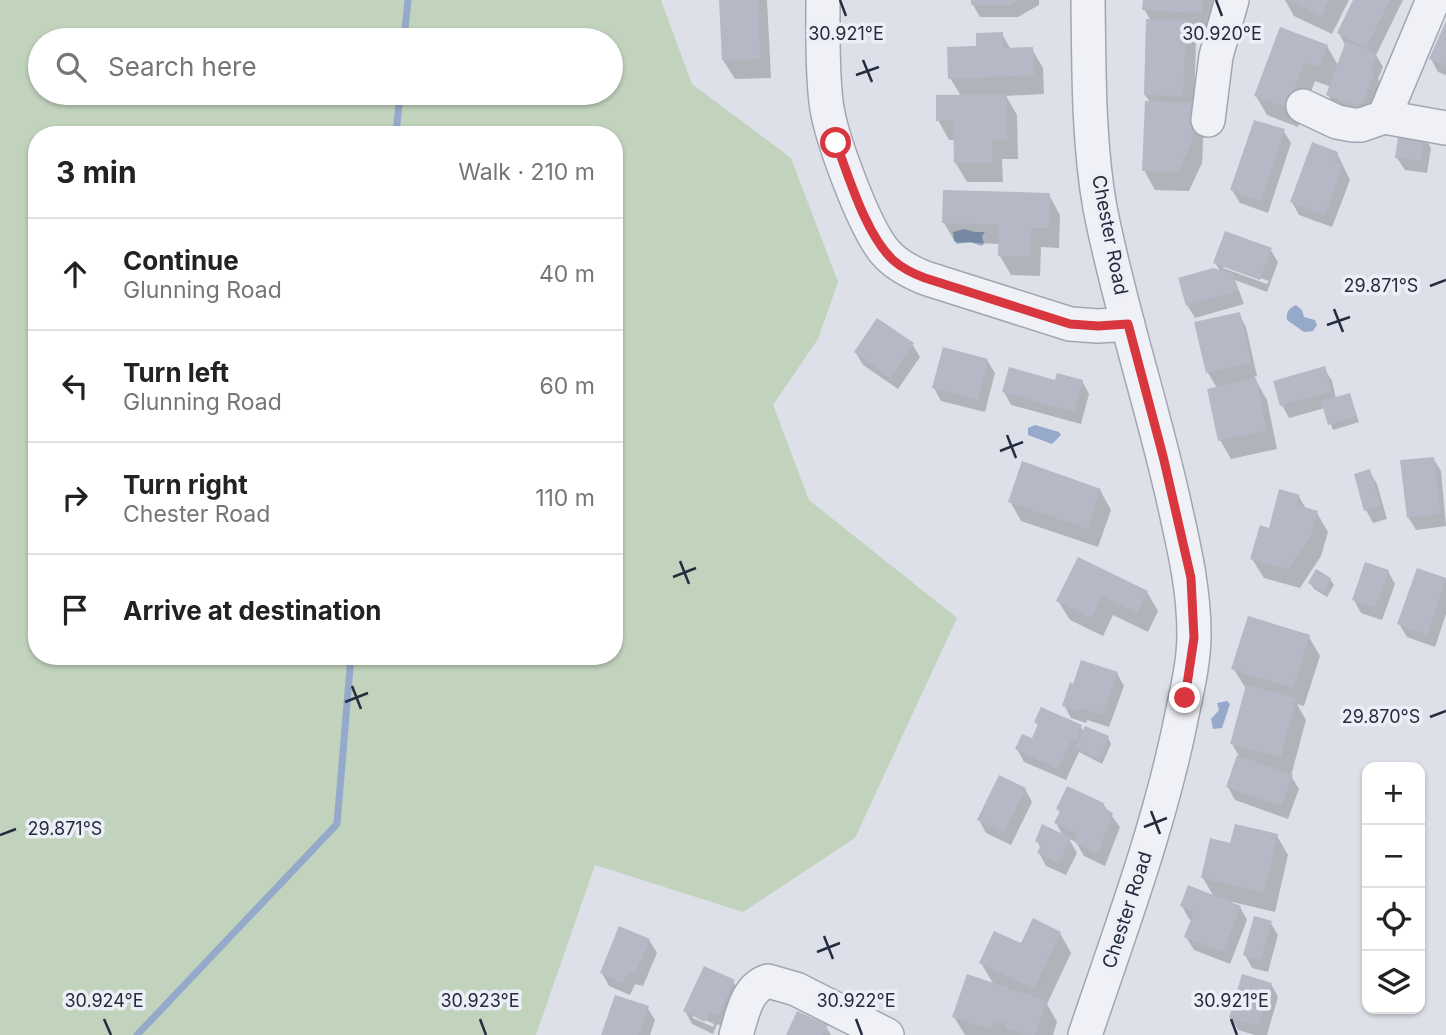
<!DOCTYPE html>
<html lang="en">
<head>
<meta charset="utf-8">
<style>
	:root { --surface:#fff; --page:#f6f6f6; --text:#222; --muted:#767676; --line:#e0e0e0 }
	body { margin:0; font-family:Inter,sans-serif; background:var(--page); color:var(--text) }
	.controls { position:absolute; right:21px; bottom:21px; display:grid; overflow:hidden; border-radius:14px; box-shadow:0 2px 5px #0004 }
	.controls button { width:63px; height:63px; display:grid; place-items:center; padding:0; border:0; border-bottom:2px solid var(--line); background:var(--surface); color:var(--text); font:35px sans-serif }
	.stop { position:absolute; width:21px; height:21px; margin:-16px; border:5px solid #d8373f; border-radius:50%; background:#fff }
	.stop.end { background:#d8373f; border-color:#fff; box-shadow:0 2px 7px #0008 }
	.list { margin:0; padding:0; list-style:none }
	h2 { display:flex; justify-content:space-between; align-items:center; height:91px; margin:0; padding:0 28px; font-size:30px }
	h2 small { font-size:23px; font-weight:400; color:var(--muted) }
	.list li { display:grid; grid-template-columns:46px 1fr auto; gap:21px; align-items:center; box-sizing:border-box; height:112px; padding:0 28px; border-top:2px solid var(--line) }
	.list b { display:block; font-size:26px; white-space:nowrap }
	.list p { margin:0; font-size:23px; white-space:nowrap; color:var(--muted) }
	.list em { font-size:23px; font-style:normal; color:var(--muted) }
	.icon { flex:none; width:38px; height:38px; fill:none; stroke:currentColor; stroke-width:2; stroke-linecap:round; stroke-linejoin:round }
	.map { position:relative; flex:none; width:1446px; height:1035px; overflow:hidden }
	.search { position:absolute; background:var(--surface); box-shadow:0 2px 5px #0004; left:28px; top:28px; width:595px; height:77px; display:flex; align-items:center; gap:18px; box-sizing:border-box; padding:0 24px; border-radius:38px; color:var(--muted); font-size:26px }
	.panel { position:absolute; background:var(--surface); box-shadow:0 2px 5px #0004; left:28px; top:126px; width:595px; height:539px; border-radius:28px }
	.map>svg:first-child { display:block }
</style>
</head>
<body>
<div class="map">
<svg width="1446" height="1035" viewBox="0 0 1446 1035">
	<rect width="100%" height="100%" fill="#dde0e8"/>
	<path fill="#c1d3bd" fill-rule="evenodd" d="M0,0H661L692,84L791,158L838,282L818,339L773,405L809,500L957,618L855,838L743,912L595,865L536,1035H0ZM40,40H611V93H40ZM37,135H614V656H37Z"/>
	<path fill="#95aacb" d="M964,229L975,232H985L982,236L984,244L981,246L971,242L957,244L954,240L953,232Z
		M1296,305L1302,310L1304,317L1315,320L1317,325L1313,331L1304,332L1287,320C1286,312 1289,308 1296,305Z
		M1035,425L1059,432L1061,435L1052,444L1028,435V428Z
		M1227,701L1230,704L1222,728L1213,729L1211,719L1219,710L1217,703Z"/>
	<path fill="#0003" fill-rule="evenodd" d="M721,0H767L771,78L735,79L723,60Z
		M973,0H1039V5L1018,17H980L973,5Z
		M1145,0H1214L1213,32L1190,31L1196,42L1194,105L1204,123L1202,163L1189,191L1155,190L1144,170L1150,102L1145,95L1151,21L1144,9Z
		M1285,0H1349L1332,34L1294,16Z
		M1355,0H1403L1376,55L1383,67L1378,79L1382,85L1372,110L1336,108L1328,95L1331,87L1315,81L1298,127L1267,115L1256,96L1327,46L1339,67L1346,47L1339,33Z
		M1446,26V75L1438,72L1431,59Z
		M1002,34L1011,50L1032,49L1043,68L1044,94L1006,96L1017,115L1018,159H1002L1003,182H967L955,162V140H949L938,120L961,96L950,78L978,47Z
		M1283,130L1291,143L1268,213L1240,203L1232,190Z
		M1423,135L1431,148L1427,173L1405,170L1397,158Z
		M1337,153L1350,180L1332,227L1299,215L1292,202Z
		M1049,195L1060,215L1059,248L1041,247L1040,276L1011,275L1000,256V244L955,242L944,223Z
		M1270,249L1278,262L1267,292L1235,280L1244,304L1195,318L1187,305L1221,272L1215,263ZM1223,265L1269,281L1267,284L1223,268Z
		M1239,314L1246,327L1257,376L1254,377L1267,400L1277,449L1231,459L1220,440L1217,388L1208,373Z
		M912,344L920,357L898,389L863,365L856,353Z
		M987,360L995,373L985,412L941,401L934,388Z
		M1324,368L1332,381L1336,399L1349,395L1359,422L1333,430L1325,408L1289,418L1282,405Z
		M1082,381L1089,394L1081,424L1011,405L1004,392L1056,382Z
		M1433,458L1441,471L1446,526L1416,530L1408,517Z
		M1369,471L1377,484L1387,519L1373,523L1366,510Z
		M1100,490L1111,510L1098,547L1021,521L1010,501Z
		M1299,497L1307,510L1317,513L1328,532L1321,556L1300,588L1264,578L1252,559L1270,530Z
		M1079,559L1147,592L1158,611L1148,632L1113,615L1103,636L1070,620L1058,601Z
		M1418,570L1446,580V614L1435,647L1407,637L1399,624Z
		M1388,571L1395,584L1382,620L1361,613L1354,600Z
		M1330,579L1334,585L1327,597L1314,589L1310,583Z
		M1309,637L1320,656L1304,706L1297,704L1306,720L1291,776L1299,789L1288,819L1235,800L1228,787L1239,756L1232,744L1246,689L1233,668Z
		M1117,673L1124,686L1109,727L1087,720L1086,723L1071,718L1064,705Z
		M1036,722L1081,727L1084,732L1108,738L1111,744L1102,764L1079,752L1066,780L1024,762L1017,749L1033,740L1039,727Z
		M1025,789L1032,802L1011,845L986,833L979,820Z
		M1103,804L1120,827L1105,866L1084,856L1076,842L1069,839L1077,853L1066,875L1046,866L1039,853L1041,849L1037,841L1063,836L1056,823L1060,813L1058,809Z
		M1277,836L1288,855L1275,912L1232,902V904L1240,907L1247,920L1230,964L1194,950L1186,937L1193,921L1189,919L1182,906L1214,897L1203,878Z
		M1270,922L1278,935L1268,972L1252,968L1245,955Z
		M1060,933L1071,953L1047,1004L1057,1022L1053,1035H965L954,1017L994,985L981,963L1022,945Z
		M649,940L657,953L643,986L635,984L630,995L609,986L602,973Z
		M733,982L741,995L725,1028L717,1024L713,1034L692,1024L685,1011ZM693,1014L714,1024L713,1027L693,1018Z
		M1271,984L1278,997L1267,1035H1255L1238,1030L1231,1017Z
		M647,1007L655,1020L650,1035H603Z
		M826,1027L831,1035H788Z"/>
	<g fill="none" stroke-linecap="round" stroke-linejoin="round">
		<path stroke="#95aacb" stroke-width="7" d="M404,40L408,0
			M396,135L400,93
			M137,1035L337,824L351,656"/>
	</g>
	<path fill="#b4b9c5" d="M719,0H758L760,59L722,60Z
		M971,0H1019L1011,5H971Z
		M1143,0H1203L1202,13L1142,10Z
		M1289,0H1329L1321,16Z
		M1353,0H1390L1366,48L1337,33Z
		M1146,19L1186,20L1183,96L1144,95Z
		M1446,21V66L1429,59Z
		M1280,27L1328,45L1319,68L1304,62L1287,108L1254,96Z
		M1003,32V48L1033,47L1034,75L948,79L947,47L976,46V33Z
		M1346,41L1377,53L1370,69L1375,71L1366,96L1358,107L1326,95Z
		M1007,94V140L992,139V163H954L953,120L936,121V95Z
		M1145,101L1194,102L1192,142L1178,172L1142,171Z
		M1254,120L1285,129L1261,201L1230,190Z
		M1399,130L1424,133L1421,161L1395,158Z
		M1312,142L1338,152L1335,162L1343,165L1325,215L1290,202Z
		M943,190L1050,193L1049,228H1031L1030,257L998,256L999,225L942,223Z
		M1225,231L1272,248L1260,280L1213,263Z
		M1213,268L1233,274L1238,291L1186,306L1178,278Z
		M1240,312L1251,363L1206,373L1194,322Z
		M877,318L914,343L890,378L854,352Z
		M943,347L988,359L978,400L932,388Z
		M1325,366L1332,391L1280,406L1273,381Z
		M1009,367L1055,380L1057,373L1083,380L1074,412L1002,392Z
		M1256,378L1267,430L1218,441L1207,389Z
		M1350,393L1357,416L1328,425L1321,401Z
		M1434,457L1441,514L1407,518L1400,460Z
		M1022,461L1101,489L1087,529L1008,502Z
		M1370,469L1381,506L1364,511L1354,474Z
		M1279,489L1300,495L1297,505L1318,511L1311,536L1288,569L1250,559L1260,525L1269,528Z
		M1078,557L1148,591L1137,613L1102,596L1092,618L1056,601Z
		M1365,562L1389,570L1375,608L1352,600Z
		M1417,568L1446,578L1427,635L1397,624Z
		M1316,569L1331,578L1324,592L1308,583Z
		M1248,616L1310,635L1293,688L1231,669Z
		M1081,660L1118,672L1102,715L1080,708L1079,711L1062,706L1070,682L1073,684Z
		M1246,685L1296,698L1281,757L1230,744Z
		M1041,707L1082,725L1076,741L1072,739L1058,769L1015,749L1022,734L1032,738L1038,724L1034,722Z
		M1085,726L1109,736L1099,759L1075,748Z
		M1237,755L1293,775L1281,807L1226,787Z
		M999,775L1026,788L1004,833L977,820Z
		M1067,786L1104,803L1103,807L1113,813L1098,854L1075,843L1078,834L1054,823L1060,811L1056,809Z
		M1042,824L1071,838L1059,863L1037,853L1041,845L1035,841Z
		M1235,824L1278,834L1264,893L1201,878L1210,838L1230,843Z
		M1188,885L1241,906L1223,952L1184,937L1194,912L1180,906Z
		M1254,916L1272,921L1261,960L1243,955Z
		M1033,918L1061,932L1034,989L979,963L994,931L1021,943Z
		M619,926L650,939L635,974L628,972L623,983L600,973Z
		M704,966L735,980L718,1016L709,1012L705,1022L683,1011Z
		M967,974L1047,1001L1035,1035H1025L1005,1028L1006,1024L994,1020L990,1030L952,1017Z
		M1242,974L1272,983L1259,1026L1229,1018Z
		M615,995L649,1006L639,1035H601Z
		M797,1011L828,1025L823,1035H786Z"/>
	<g fill="none" stroke-linecap="round" stroke-linejoin="round">
		<defs>
			<path id="minor" d="M823,0C823,34 822,68 826,102C830,136 864,227 885,252C896,265 910,272 925,278L1070,324L1098,326L1128,324
				M1303,106L1337,122L1353,125H1361L1384,117L1446,128
				M1384,117L1433,0
				M1208,120L1216,56L1232,0
				M736,1035C742,1016 746,988 768,981L796,989L887,1035
				M1085,1035C1119,934 1157,833 1179,729C1185,698 1194,666 1194,634C1194,587 1183,543 1173,498C1151,401 1119,305 1100,208C1088,141 1089,67 1088,0"/>
		</defs>
		<use href="#minor" stroke="#a2a6b2" stroke-width="36"/>
		<use href="#minor" stroke="#f0f1f6" stroke-width="33"/>
	</g>
	<g fill="none" stroke-linecap="round" stroke-linejoin="round">
		<path stroke="#d8373f" stroke-width="9" d="M836,143C849,177 866,235 893,260C902,268 914,274 925,278L1070,324L1098,326L1128,324L1163,456L1191,578L1194,638L1185,698"/>
	</g>
	<path fill="none" stroke="#252c40" stroke-width="2.5" d="M840,0L846,16M1216,0L1222,16M863,60L872,82M856,75L879,67M1430,286L1446,280M1334,309L1343,332M1327,325L1350,317M1007,435L1016,458M1000,451L1023,442M680,561L689,584M673,577L696,568M352,686L361,709M345,702L368,693M1430,717L1446,711M1151,811L1160,834M1144,827L1167,818M0,835L16,829M824,936L833,959M817,952L840,943M104,1019L111,1035M480,1019L486,1035M856,1019L862,1035M1231,1019L1237,1035"/>
	<g text-anchor="middle" dominant-baseline="central" stroke-width="7" stroke-linejoin="round" paint-order="stroke">
		<g font-size="19" fill="#252c40" stroke="#eceff6">
			<text transform="translate(1110 235) rotate(79)">Chester Road</text>
			<text transform="translate(1127 910) rotate(-72)">Chester Road</text>
		</g>
	</g>
	<g font-size="18" text-anchor="middle" fill="#252c40" stroke="#eceff6" stroke-width="7" stroke-linejoin="round" paint-order="stroke">
		<text x="846" y="40">30.921°E</text>
		<text x="1222" y="40">30.920°E</text>
		<text x="1381" y="292">29.871°S</text>
		<text x="1381" y="723">29.870°S</text>
		<text x="65" y="835">29.871°S</text>
		<text x="104" y="1007">30.924°E</text>
		<text x="480" y="1007">30.923°E</text>
		<text x="856" y="1007">30.922°E</text>
		<text x="1231" y="1007">30.921°E</text>
	</g>
</svg>
<div class="controls">
<button>+</button>
<button>−</button>
<button><svg class="icon" aria-label="locate" viewBox="0 0 24 24"><circle cx="12" cy="12" r="6"/><path d="M12 2v4M12 18v4M2 12h4M18 12h4"/></svg></button>
<button><svg class="icon" aria-label="layers" viewBox="0 0 24 24"><path d="M12 4l9 5-9 5-9-5zM3 14l9 5 9-5"/></svg></button>
</div>
<div class="stop" style="left:836px;top:143px"></div>
<div class="stop end" style="left:1185px;top:698px"></div>
<div class="search"><svg class="icon" aria-label="search" viewBox="0 0 24 24"><circle cx="10" cy="10" r="6"/><path d="M15 15l6 6"/></svg>Search here</div>
<section class="panel">
<h2>3 min<small>Walk · 210 m</small></h2>
<ul class="list">
<li><svg class="icon" aria-label="ahead" viewBox="0 0 24 24"><path d="M12 20V5M6 11l6-6 6 6"/></svg><div><b>Continue</b><p>Glunning Road</p></div><em>40 m</em></li>
<li><svg class="icon" aria-label="left" viewBox="0 0 24 24"><path d="M17 20v-9H6M10 6l-5 5 5 5"/></svg><div><b>Turn left</b><p>Glunning Road</p></div><em>60 m</em></li>
<li><svg class="icon" aria-label="right" viewBox="0 0 24 24"><path d="M7 20v-9h11M14 6l5 5-5 5"/></svg><div><b>Turn right</b><p>Chester Road</p></div><em>110 m</em></li>
<li><svg class="icon" aria-label="arrive" viewBox="0 0 24 24"><path d="M6 21V4h12l-3 4 3 4H6"/></svg><div><b>Arrive at destination</b></div></li>
</ul>
</section>
</div>
</body>
</html>
